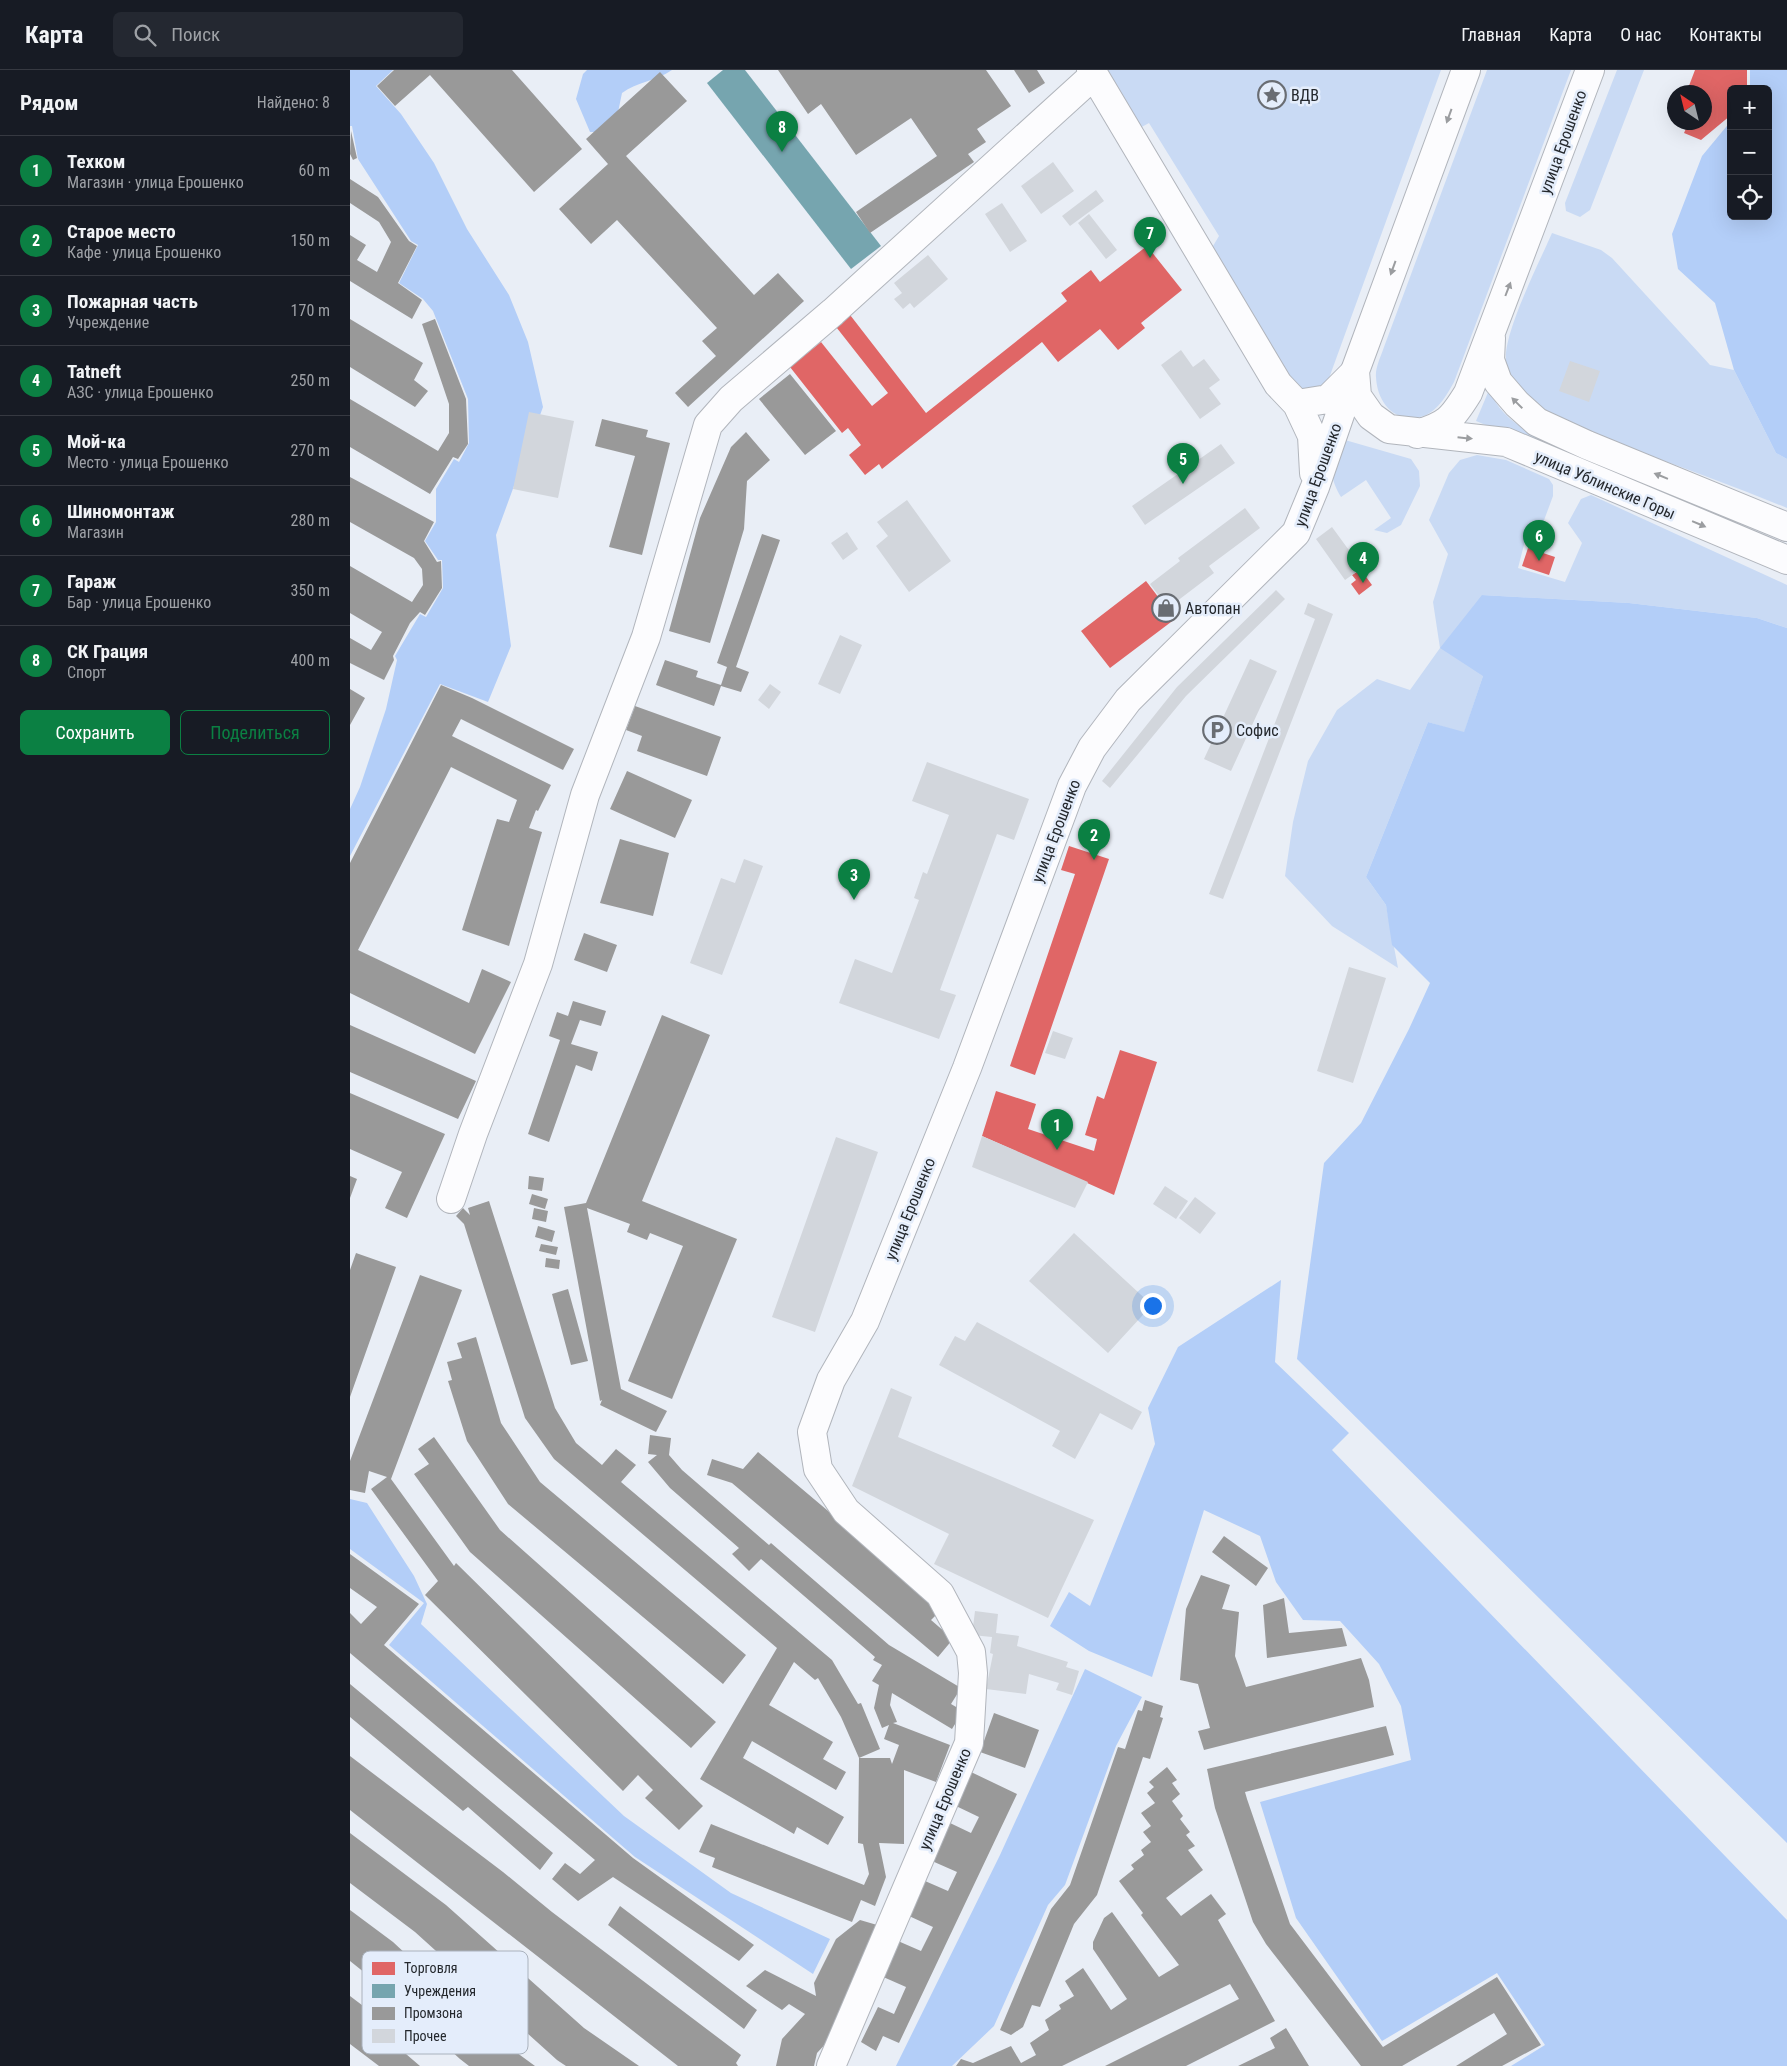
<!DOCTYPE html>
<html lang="ru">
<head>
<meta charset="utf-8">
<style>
	:root { --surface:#171b24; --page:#242831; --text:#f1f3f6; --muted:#9ea1a6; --line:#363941; --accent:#0b8043 }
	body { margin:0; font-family:"Roboto Condensed",sans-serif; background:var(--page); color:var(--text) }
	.controls { position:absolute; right:15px; top:15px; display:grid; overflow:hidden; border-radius:8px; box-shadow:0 5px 20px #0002 }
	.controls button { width:45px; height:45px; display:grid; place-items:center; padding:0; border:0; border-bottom:1px solid var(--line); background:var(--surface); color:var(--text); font:25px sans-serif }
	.compass { position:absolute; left:1317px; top:15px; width:45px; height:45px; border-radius:50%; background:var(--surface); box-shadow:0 5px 20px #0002; rotate:325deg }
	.you { position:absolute; left:802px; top:1235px; width:18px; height:18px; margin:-12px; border:4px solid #fff; border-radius:50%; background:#1a73e8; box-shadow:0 0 0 8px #1a73e833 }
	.badge { display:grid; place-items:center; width:32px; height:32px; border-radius:50%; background:var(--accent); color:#fff; font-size:16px; font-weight:700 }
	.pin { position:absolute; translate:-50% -41px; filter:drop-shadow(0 1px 2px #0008) }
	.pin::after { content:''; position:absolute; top:26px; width:18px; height:15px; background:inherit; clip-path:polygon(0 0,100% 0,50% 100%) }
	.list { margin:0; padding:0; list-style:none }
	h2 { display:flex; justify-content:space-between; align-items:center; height:65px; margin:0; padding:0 20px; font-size:21px }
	h2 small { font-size:16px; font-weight:400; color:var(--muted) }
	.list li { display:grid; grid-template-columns:32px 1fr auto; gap:15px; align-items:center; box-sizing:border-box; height:70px; padding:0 20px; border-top:1px solid var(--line) }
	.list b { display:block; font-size:19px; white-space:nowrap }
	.list p { margin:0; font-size:16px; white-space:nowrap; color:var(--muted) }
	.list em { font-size:16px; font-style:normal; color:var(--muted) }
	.actions { display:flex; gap:10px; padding:15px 20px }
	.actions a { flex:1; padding:11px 0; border:1px solid var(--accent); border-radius:8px; text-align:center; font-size:18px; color:var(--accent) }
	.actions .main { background:var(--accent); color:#fff }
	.icon { flex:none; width:28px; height:28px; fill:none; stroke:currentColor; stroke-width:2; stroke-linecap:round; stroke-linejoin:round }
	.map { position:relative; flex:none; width:1437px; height:1996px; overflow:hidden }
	header { display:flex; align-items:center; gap:30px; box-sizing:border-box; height:70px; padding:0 25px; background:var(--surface); border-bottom:1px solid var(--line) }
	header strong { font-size:24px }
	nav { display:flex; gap:28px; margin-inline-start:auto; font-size:18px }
	.search { width:350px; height:45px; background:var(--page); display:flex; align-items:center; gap:12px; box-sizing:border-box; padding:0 18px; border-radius:8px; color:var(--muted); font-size:19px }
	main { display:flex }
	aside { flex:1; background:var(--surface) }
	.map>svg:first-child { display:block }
</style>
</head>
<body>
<header>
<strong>Карта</strong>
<div class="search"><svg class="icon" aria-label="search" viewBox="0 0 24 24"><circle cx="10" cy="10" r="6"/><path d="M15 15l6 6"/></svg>Поиск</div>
<nav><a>Главная</a><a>Карта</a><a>О нас</a><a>Контакты</a></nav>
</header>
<main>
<aside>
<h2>Рядом<small>Найдено: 8</small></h2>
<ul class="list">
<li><span class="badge">1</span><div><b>Техком</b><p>Магазин · улица Ерошенко</p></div><em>60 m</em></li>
<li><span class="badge">2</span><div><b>Старое место</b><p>Кафе · улица Ерошенко</p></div><em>150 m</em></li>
<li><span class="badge">3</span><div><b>Пожарная часть</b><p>Учреждение</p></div><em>170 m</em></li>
<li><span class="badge">4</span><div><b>Tatneft</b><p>АЗС · улица Ерошенко</p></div><em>250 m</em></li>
<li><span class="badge">5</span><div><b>Мой-ка</b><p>Место · улица Ерошенко</p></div><em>270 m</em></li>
<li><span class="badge">6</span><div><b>Шиномонтаж</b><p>Магазин</p></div><em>280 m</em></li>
<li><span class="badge">7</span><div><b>Гараж</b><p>Бар · улица Ерошенко</p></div><em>350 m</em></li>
<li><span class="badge">8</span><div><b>СК Грация</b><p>Спорт</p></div><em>400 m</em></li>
</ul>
<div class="actions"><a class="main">Сохранить</a><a>Поделиться</a></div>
</aside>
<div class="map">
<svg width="1437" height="1996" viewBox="0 0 1437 1996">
	<rect width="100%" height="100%" fill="#e9eef6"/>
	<path fill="#c9daf4" d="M753,0H1091L978,311C968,324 957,322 943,316L860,181L869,166L799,53L788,59Z
		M1137,0H1221L1104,312C1097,325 1086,344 1070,347C1043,353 1027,331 1026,307C1025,298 1031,286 1034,277Z
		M1267,0H1294L1240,140L1230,147L1216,141L1215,133Z
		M1202,163L1251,180L1262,188L1360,295L1384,300L1426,383L1437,389V438C1390,419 1343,401 1295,384C1263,372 1228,363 1200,345C1183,335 1158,310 1156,291C1153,263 1190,191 1202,163Z
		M1139,320C1147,338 1159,350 1176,360L1370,441L1367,451L1126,351Z
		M995,370L1061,389L1069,401L1070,416L1051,455L1037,463L1024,460L1041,448L1016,410L991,427C976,402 983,395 995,370Z
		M1127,385L1156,390L1199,409L1203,415V426L1193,453L1176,467L1168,498L1215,512L1232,473L1218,453L1231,429L1241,425L1437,515V558L1407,548L1279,533L1132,525L1133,606L1114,663L1078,652L1016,807L1036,835L1048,898L982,856L935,806L943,752L958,691L987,640L1027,609L1060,620L1090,578L1083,532L1098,484L1079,450L1099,403L1110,390Z"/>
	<path fill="#b3cef8" d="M0,0H43L26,16L51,44L84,93L117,159L159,225L178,272L193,337L146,465L161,576L138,632L90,614L0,786V739L10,717L36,639L47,590L45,586L70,544L76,547L93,518L92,490H88L75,471L86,452V419L104,389L109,392L119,373L118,329L83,241L73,229L49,213L68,175L61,171L8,89L2,56H0Z
		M237,0H322C306,11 287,12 272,23L266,52L250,62H240L226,29L233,4Z
		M1400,0H1437V389L1426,383L1384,300L1365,233L1328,199L1322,164L1352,86L1381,51V146H1418V19H1400Z
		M1132,525L1279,533L1407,548L1437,558V1773L947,1289L974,1093L1011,1053L1059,959L1080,913L1042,875L1036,835L1016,807L1078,652L1114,662L1133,606L1090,578Z
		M931,1210L925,1292L999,1363L982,1380L1437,1850V1996H1161L1195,1975L1147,1903L1032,1971L946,1848L910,1732L1061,1690L1051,1636L1029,1594L990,1551L953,1550L926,1512L910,1466L854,1440L802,1607L739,1581L700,1556L719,1522L740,1536L805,1374L798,1338L828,1277Z
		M0,1429L17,1433L64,1506L77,1534L71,1554L274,1746L381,1823L480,1869L463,1904L285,1787L39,1575L74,1533L0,1479Z
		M735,1599L792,1627L766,1676L715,1815L698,1835L644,1956L602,1996H546L650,1785Z"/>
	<path fill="#e06666" d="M1345,0H1397V19H1381V45L1351,70L1334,63L1339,52H1354V22L1337,21Z
		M797,176L832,220L791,253L795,258L768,280L750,259L708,292L692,272L532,399L529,394L515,405L499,385L511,375L498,358L492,363L440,297L471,272L522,336L538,323L483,253L497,241L576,343L717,231L711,223L741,200L750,212Z
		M1178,478L1205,487L1199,505L1172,496Z
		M1007,502L1011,507L1014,504L1022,515L1009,525L1001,514L1006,510L1002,505Z
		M796,511L825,549L760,598L731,561Z
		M719,776L759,789L685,1005L660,996L725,804L711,800Z
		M770,980L807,992L764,1125L632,1066L646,1021L686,1034L678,1059L744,1081L747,1069L735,1065L747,1026L754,1029Z"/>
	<path fill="#76a5af" d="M373,0H395L531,176L501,199L357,13Z"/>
	<path fill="#999" d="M44,0H162L232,79L184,122L80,5L45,36L27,16Z
		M428,0H636L661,36L627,59L636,72L618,84L624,92L520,163L506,142L587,86L561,48L506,85L471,34L458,44Z
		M664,0H687L695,13L679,23Z
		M310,2L337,31L276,86L404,225L428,203L454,231L338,337L325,323L366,286L352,271L367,258L267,150L241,174L209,139L258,94L236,69Z
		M1,61L7,88L3,90L0,84Z
		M0,109L28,127L59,171L67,176L48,213L72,230L62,249L0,211V165L16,175L7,190L27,202L41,172L29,152L0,133Z
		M0,249L73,293L64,310L78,321L65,337L0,297Z
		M85,249L116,329L118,374L108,389L103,387L80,424L0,377V329L88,381L99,363V334L72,254Z
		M440,304L486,361L455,385L409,329Z
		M252,349L298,360L296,367L320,373L292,485L259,477L285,386L245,376Z
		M396,362L420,390L397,411L394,459L360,573L319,561L350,448L381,377Z
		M0,407L84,452L74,471L87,492L91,491L92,518L75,545L70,542L60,553L43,586L44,590L34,610L0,593V568L21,580L32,562L0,543V496L62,532L73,515L72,499L64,488L0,452Z
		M412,464L430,470L386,597L399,602L391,622L371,616L364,636L306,615L315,590L348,601L346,607L371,615L377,597L367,593Z
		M91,615L122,628L224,679L213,700L111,649L102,666L201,715L188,741L186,740L179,758L192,762L159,876L112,860L147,749L159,752L167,730L101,697L8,880L119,933L132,899L161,912L125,984L0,923V793Z
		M0,619L15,628L0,655Z
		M285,636L371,667L357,706L287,681L292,666L276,660Z
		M277,701L342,730L325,768L260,739Z
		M270,769L319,783L303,846L250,833Z
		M234,863L267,875L257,902L224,890Z
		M223,931L256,941L251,956L230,950L221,974L248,982L242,1001L226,995L199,1072L178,1064L210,970L199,966L207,942L218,946Z
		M312,945L360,965L292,1131L387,1169L322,1329L278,1311L333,1176L300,1163L297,1170L277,1162L280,1154L237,1138L271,1319L317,1341L306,1362L250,1335L252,1330L250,1331L214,1137L236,1133Z
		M0,955L126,1011L108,1049L0,1002Z
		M0,1023L95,1064L57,1148L35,1138L52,1102L0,1079Z
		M0,1106L7,1109L0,1128Z
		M179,1106L194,1108L192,1121L178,1119Z
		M182,1124L198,1129L195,1139L179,1134Z
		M139,1131L205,1338L226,1373L252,1395L266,1379L286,1395L271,1412L482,1590L508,1634L511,1633L530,1679L509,1688L491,1647L468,1608L465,1610L444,1592L419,1635L483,1672L473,1689L496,1702L486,1720L402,1671L393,1688L494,1747L478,1775L447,1757L444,1764L350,1709L427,1578L204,1389L175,1348L114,1154L106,1146L113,1138L120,1145L118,1138Z
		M184,1138L198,1141L196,1152L182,1149Z
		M188,1156L205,1161L202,1172L185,1167Z
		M191,1174L208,1177L206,1185L189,1181Z
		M6,1183L46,1197L0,1327V1200Z
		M196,1188L210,1190L209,1199L195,1197Z
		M70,1205L112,1220L41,1409L104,1496L106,1493L353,1736L329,1760L295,1728L303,1720L288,1705L273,1721L75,1525L88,1511L21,1419L37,1407L19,1401L15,1423L0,1420V1391Z
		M218,1219L238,1291L221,1295L202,1224Z
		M126,1267L151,1353L190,1412L396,1585L373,1614L158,1434L117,1371L98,1311L102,1310L97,1292L112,1288L107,1273Z
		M300,1365L321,1368L319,1385L332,1400L419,1475L421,1473L539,1575L611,1618L601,1634L613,1641L602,1659L542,1623L540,1635L547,1652L543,1653L600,1675L586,1712L554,1700V1774L529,1773L536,1807L525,1836L511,1830L502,1852L362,1797L365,1788L349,1782L361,1754L514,1815L519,1804L513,1774L508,1773L509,1688H540L542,1694L549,1675L534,1669L539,1655L532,1658L524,1638L529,1615L522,1611L532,1595L523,1590L525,1587L411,1489L399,1501L382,1484L389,1478L320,1418L298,1392L307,1385L298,1384Z
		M84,1367L150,1460L366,1652L341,1678L120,1482L64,1404L79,1394L68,1379Z
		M408,1382L572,1520L588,1543L581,1550L603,1569L588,1587L382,1413L357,1405L362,1389L393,1399Z
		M874,1466L918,1498L906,1516L862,1482Z
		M0,1484L69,1534L34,1575L283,1788L404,1875L389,1891L263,1807L228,1831L202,1809L215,1793L230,1804L245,1790L0,1583V1543L11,1554L27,1537L0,1518Z
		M851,1505L880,1515L872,1539L889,1542L885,1586L896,1617L1011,1588L1019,1610L1024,1637L854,1680L848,1661L860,1658L848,1614L830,1610L836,1539Z
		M934,1528L939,1563L992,1558L997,1576L917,1588L913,1535Z
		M0,1614L203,1783L190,1800L118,1737L113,1741L0,1647Z
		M795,1630L813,1636L810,1647L813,1648L800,1689L793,1687L747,1825L724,1854L690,1937L682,1935L673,1957L661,1965L650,1960L701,1839L720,1815L768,1677L775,1679L788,1640L792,1641Z
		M644,1643L689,1660L675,1698L630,1682Z
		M1036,1656L1044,1685L895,1722L897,1729L940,1854L1033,1977L1147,1907L1191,1975L1152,1996H1106L1157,1964L1144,1943L1052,1996H1011L916,1874L903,1852L865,1738L857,1699Z
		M0,1686L153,1802L202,1842L391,1985L386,1993L388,1996H328L0,1740Z
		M817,1697L827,1710L822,1713L830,1724L822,1731L833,1746L830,1749L840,1762L836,1765L845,1776L838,1780L853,1800L816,1828L831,1846L861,1824L876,1844L868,1850L925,1951L836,1996H755L889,1929L880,1914L712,1996H606L611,1989L623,1993L661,1976L671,1993L686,1985L680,1973L699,1960L695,1950L711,1939L709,1935L724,1926L715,1911L733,1898L761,1940L777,1929L743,1879V1872L754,1848L762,1842L809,1907L829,1895L791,1845L793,1843L769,1811L784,1799L781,1795L794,1785L791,1780L801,1772L793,1762L801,1756L791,1743L805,1733L797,1723L804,1717L799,1712Z
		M621,1702L667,1724L549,1973L533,1966L526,1981L511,1972L528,1937L544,1944L556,1917L531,1906L548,1871L571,1881L583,1857L559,1846L575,1811L598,1821L607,1802L582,1791L600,1753L621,1763L629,1747L606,1736Z
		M0,1763L96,1835L234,1958L289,1996H216L207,1990L65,1862L0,1813Z
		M270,1836L407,1940L394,1959L258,1855Z
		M0,1840L43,1872L144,1966L185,1996H119L110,1989L20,1907L0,1891Z
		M510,1850L534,1857L479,1970L467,1983L464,1996H426L432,1969L455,1944L439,1934L432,1940L396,1916L415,1900L466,1926L464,1913L486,1869Z
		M0,1926L62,1973L56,1984L70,1996H29L0,1974Z
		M936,1958L959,1996H888L925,1978L920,1968Z"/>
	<path fill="#d2d6dc" d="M703,92L724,121L691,144L671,116Z
		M746,120L754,131L720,156L712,146Z
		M652,133L677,171L660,182L635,144Z
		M739,144L767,180L756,189L728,153Z
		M578,185L598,209L564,238L560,233L553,239L544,229L552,223L544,213Z
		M831,280L843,297L854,289L870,310L859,318L871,334L850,349L811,295Z
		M1220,291L1250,301L1239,332L1209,321Z
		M179,342L224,351L208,428L163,419Z
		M871,374L885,393L795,455L782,436Z
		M557,430L601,491L559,522L526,476L538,466L527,452Z
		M895,438L910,458L859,496L864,503L818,538L800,514L830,491L828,488Z
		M982,457L1012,498L995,510L966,469Z
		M497,462L508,479L493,490L481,473Z
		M926,520L935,529L836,626L760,718L752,711L827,617Z
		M958,533L983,544L873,829L859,824L965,549L954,544Z
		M490,565L512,575L490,624L468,614Z
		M900,589L927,601L881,701L854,689Z
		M420,614L431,622L419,639L408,630Z
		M577,692L679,729L664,770L647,764L590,920L606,925L589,969L489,933L505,889L542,903L569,830L564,828L573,802L577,804L599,745L562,731Z
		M394,789L413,796L372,905L340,893L371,808L385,813Z
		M999,897L1036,908L1003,1013L967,1001Z
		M703,961L723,968L715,989L695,983Z
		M632,1066L738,1112L725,1138L622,1097Z
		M486,1067L528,1082L465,1262L422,1247Z
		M815,1116L838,1131L826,1149L803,1134Z
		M845,1127L866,1143L850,1164L829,1148Z
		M724,1163L802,1235L758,1283L679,1211Z
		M627,1252L792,1342L782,1360L750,1343L725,1389L702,1376L710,1361L589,1295L605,1266L615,1271Z
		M541,1318L562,1327L548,1367L744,1450L698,1548L584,1494L599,1464L502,1416Z
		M625,1541L648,1544L646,1563L669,1566L667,1576L718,1592L716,1597L729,1601L722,1625L706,1620L709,1613L679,1604L676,1624L636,1619L643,1584L640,1583L642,1567L622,1565Z"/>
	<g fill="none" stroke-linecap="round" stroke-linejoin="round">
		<defs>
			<path id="minor" d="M741,0L928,314L947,334L962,366L964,403
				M947,334L978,329L1002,305
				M101,1129L123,1064L188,894L235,725L296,567L358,355L381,329L483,242L744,5
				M481,1996L619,1673L623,1603L621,1582L590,1524L496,1441L468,1399L462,1362L481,1310L515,1251L617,998L722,716L742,678L778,630L946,463L965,417L1005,301"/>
			<path id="major" d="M1116,0L1005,301L1007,326L1021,346L1039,359L1156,372L1437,490
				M1141,268L1140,290L1148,312L1167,334L1187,352L1237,375L1437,457
				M1067,364C1097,355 1102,349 1118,323L1240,0"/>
		</defs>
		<use href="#minor" stroke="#b1b5bc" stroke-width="30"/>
		<use href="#major" stroke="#b1b5bc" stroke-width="30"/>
		<use href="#minor" stroke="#fcfcfe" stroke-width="28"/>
		<use href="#major" stroke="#fcfcfe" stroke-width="28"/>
	</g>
	<defs><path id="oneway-solid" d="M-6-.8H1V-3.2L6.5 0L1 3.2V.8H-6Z" transform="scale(1.25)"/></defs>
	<g fill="#9b9da0">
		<use href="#oneway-solid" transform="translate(1099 46) rotate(110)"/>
		<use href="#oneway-solid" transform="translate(1043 198) rotate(110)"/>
		<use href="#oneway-solid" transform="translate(1158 219) rotate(-69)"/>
		<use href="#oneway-solid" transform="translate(1167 333) rotate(-135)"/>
		<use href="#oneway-solid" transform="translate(1115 368) rotate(6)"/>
		<use href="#oneway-solid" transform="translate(1311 406) rotate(-158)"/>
		<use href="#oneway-solid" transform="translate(1349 454) rotate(23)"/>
	</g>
	<defs>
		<symbol id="sight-ring" viewBox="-11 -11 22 22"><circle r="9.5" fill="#e4edfb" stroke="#696d73" stroke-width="1.5"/><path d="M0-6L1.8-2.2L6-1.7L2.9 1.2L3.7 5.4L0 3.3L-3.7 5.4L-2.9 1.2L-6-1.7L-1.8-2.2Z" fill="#696d73"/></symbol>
		<symbol id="shop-ring" viewBox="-11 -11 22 22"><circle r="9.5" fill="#e4edfb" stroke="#696d73" stroke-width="1.5"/><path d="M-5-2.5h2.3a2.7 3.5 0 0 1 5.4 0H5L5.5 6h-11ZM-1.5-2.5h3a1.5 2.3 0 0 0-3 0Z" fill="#696d73"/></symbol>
		<symbol id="parking-ring" viewBox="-11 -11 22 22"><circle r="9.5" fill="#e4edfb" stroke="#696d73" stroke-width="1.5"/><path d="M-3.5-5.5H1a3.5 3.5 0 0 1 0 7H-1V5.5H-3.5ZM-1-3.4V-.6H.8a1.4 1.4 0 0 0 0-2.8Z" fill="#696d73"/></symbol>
	</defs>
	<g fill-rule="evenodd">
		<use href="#sight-ring" x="906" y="9" width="32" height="32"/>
		<use href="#shop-ring" x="800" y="522" width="32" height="32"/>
		<use href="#parking-ring" x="851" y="644" width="32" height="32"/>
	</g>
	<g text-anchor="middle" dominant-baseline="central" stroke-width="5" stroke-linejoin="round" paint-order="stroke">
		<g font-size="16" fill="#24282d" stroke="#e4edfb" text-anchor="start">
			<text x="941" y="25">ВДВ</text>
			<text x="835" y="538">Автопан</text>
			<text x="886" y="660">Софис</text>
		</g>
		<g font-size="16" fill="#24282d" stroke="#e4edfb">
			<text transform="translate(1213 72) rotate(-70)">улица Ерошенко</text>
			<text transform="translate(968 405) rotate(-70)">улица Ерошенко</text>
			<text transform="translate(1255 415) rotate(23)">улица Ублинские Горы</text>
			<text transform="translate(706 761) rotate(-69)">улица Ерошенко</text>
			<text transform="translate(560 1139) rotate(-68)">улица Ерошенко</text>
			<text transform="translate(595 1729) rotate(-67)">улица Ерошенко</text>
		</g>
	</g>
	<rect x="12" y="1881" width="166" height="103" rx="8" fill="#e4edfb" stroke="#aab2bd" stroke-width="1"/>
	<rect x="22" y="1892" width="23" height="13" fill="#e06666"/>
	<rect x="22" y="1914" width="23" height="14" fill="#76a5af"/>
	<rect x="22" y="1937" width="23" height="13" fill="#999"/>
	<rect x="22" y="1959" width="23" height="14" fill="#d2d6dc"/>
	<g font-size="14" fill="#24282d">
		<text x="54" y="1903">Торговля</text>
		<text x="54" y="1926">Учреждения</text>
		<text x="54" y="1948">Промзона</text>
		<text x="54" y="1971">Прочее</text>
	</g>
</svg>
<div class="controls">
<button>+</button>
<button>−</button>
<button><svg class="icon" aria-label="locate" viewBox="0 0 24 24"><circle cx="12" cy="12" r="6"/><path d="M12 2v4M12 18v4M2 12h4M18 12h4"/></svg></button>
</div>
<svg class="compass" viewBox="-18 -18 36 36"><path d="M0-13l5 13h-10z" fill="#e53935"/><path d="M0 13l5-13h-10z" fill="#9ea1a6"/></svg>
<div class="you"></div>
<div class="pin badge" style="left:707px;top:1080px">1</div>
<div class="pin badge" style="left:744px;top:790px">2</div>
<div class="pin badge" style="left:504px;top:830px">3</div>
<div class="pin badge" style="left:1013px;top:513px">4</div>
<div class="pin badge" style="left:833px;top:414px">5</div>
<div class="pin badge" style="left:1189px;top:491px">6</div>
<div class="pin badge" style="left:800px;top:188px">7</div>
<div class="pin badge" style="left:432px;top:82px">8</div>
</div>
</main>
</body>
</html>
